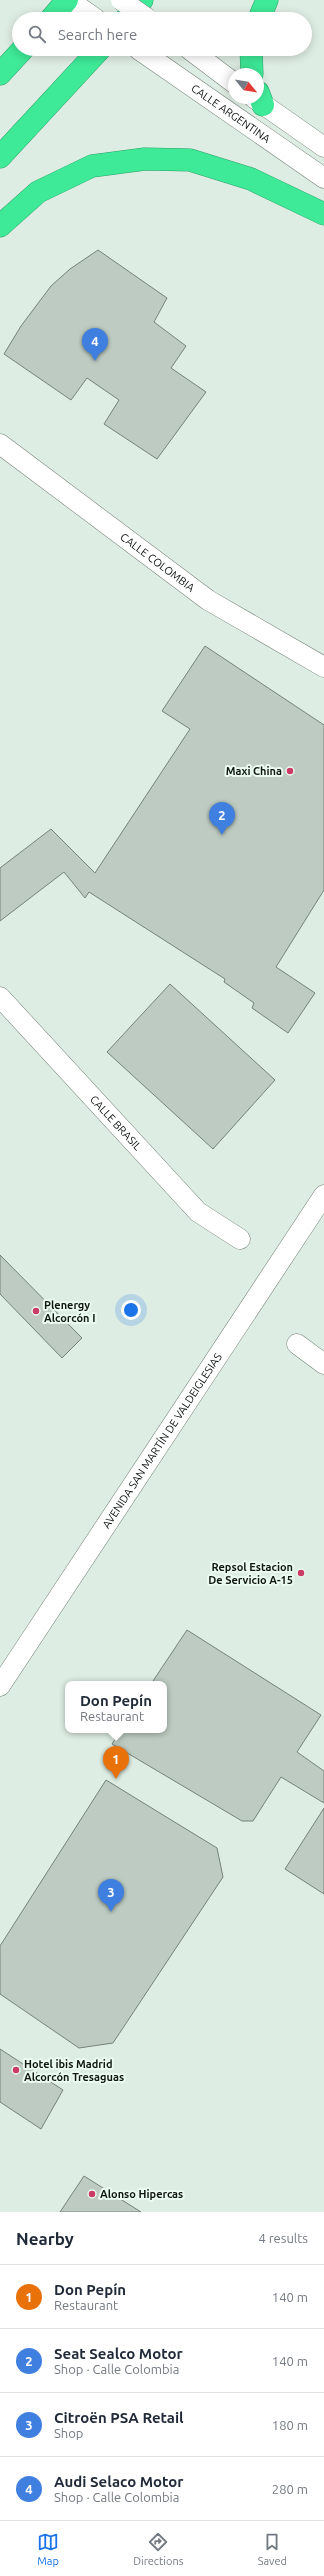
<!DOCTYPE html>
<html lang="en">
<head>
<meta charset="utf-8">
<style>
	:root { --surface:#fff; --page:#f2f2f3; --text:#1f2937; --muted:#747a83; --line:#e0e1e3; --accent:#1a73e8 }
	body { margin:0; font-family:Ubuntu,sans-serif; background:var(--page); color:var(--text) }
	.compass { position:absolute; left:228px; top:68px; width:36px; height:36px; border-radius:50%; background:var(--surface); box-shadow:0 2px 10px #0003; rotate:120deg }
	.you { position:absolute; left:131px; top:1310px; width:14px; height:14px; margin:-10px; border:3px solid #fff; border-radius:50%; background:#1a73e8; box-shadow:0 0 0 6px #1a73e833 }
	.badge { display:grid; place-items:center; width:26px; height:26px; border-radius:50%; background:var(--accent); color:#fff; font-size:13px; font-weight:700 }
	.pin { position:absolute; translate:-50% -33px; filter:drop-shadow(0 1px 2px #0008) }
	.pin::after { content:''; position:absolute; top:21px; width:14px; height:12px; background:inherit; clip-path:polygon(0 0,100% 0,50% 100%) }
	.popup { position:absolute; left:65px; top:1681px; width:102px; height:52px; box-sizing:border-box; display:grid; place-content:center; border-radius:8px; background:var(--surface); filter:drop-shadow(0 1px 3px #0005); font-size:13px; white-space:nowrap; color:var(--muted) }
	.popup b { font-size:15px; color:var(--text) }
	.popup::after { content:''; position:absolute; left:50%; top:100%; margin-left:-8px; border:8px solid transparent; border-top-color:var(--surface) }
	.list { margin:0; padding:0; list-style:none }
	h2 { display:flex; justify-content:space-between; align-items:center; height:52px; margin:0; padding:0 16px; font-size:17px }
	h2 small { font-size:13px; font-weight:400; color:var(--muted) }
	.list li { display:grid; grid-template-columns:26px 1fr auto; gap:12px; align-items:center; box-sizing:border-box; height:64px; padding:0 16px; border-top:1px solid var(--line) }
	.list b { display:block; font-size:15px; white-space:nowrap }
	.list p { margin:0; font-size:13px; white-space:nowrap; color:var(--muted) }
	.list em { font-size:13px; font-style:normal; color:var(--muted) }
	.icon { flex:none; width:22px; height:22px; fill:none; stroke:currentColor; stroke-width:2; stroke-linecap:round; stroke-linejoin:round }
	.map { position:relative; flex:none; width:324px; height:2212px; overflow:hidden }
	.search { position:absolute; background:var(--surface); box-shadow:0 2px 10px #0003; left:12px; right:12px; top:12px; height:44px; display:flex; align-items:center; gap:10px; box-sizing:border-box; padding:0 14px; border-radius:22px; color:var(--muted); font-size:15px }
	.sheet { height:308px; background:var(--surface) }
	nav { display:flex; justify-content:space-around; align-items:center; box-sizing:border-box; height:56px; border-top:1px solid var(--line); background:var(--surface); font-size:11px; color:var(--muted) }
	nav a { display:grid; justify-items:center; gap:2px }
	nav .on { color:var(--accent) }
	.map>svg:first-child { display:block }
</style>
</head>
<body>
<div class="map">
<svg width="324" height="2212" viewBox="0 0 324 2212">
	<rect width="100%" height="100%" fill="#deede3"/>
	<path fill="#bdcbc2" stroke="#75837a" d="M98,250L167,298L154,322L186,346L171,368L206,392L157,459L104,424L119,400L87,378L71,400L4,354L21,326L51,286L70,269Z
		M205,646L324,725V890L276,967L315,993L288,1033L252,1008L254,1003L224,982L225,979L89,892L85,898L64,872L0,921V868L51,829L95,873L190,729L162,711Z
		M170,984L275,1080L213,1149L107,1052Z
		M0,1255L82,1338L62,1358L0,1294Z
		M187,1630L321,1715L297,1752L324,1771V1803L281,1777L253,1821H242L112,1744L121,1730H164V1684H151Z
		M106,1780L217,1848L223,1877L113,2043L79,2048L0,1994V1946Z
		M324,1808V1894L285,1869Z
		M0,2049L63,2090L41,2129L0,2102Z
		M84,2176L141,2212H60Z"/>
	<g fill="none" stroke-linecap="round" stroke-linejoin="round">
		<defs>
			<g id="minor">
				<path d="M69,0L96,19"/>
				<path id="s1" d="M138,49L324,178"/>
				<path d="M189,49L234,83"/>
				<path d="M254,98L324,147"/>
				<path id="s2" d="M0,444L208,600L324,667"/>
				<path id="s3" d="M0,997L198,1212L240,1239"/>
				<path d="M297,1344L324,1364"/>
				<path id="s4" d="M0,1686L324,1195"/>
			</g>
			<path id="motorway" d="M51,19L67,0
				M126,19L142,0
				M259,19L267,0
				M251,49L252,74
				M0,74L23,49
				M258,92L263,105
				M0,157L100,49
				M0,226L38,192L92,166L145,159L190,160L251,179L324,214"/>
		</defs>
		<use href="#minor" stroke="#738077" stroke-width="21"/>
		<use href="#motorway" stroke="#2ea069" stroke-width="23"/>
		<use href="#minor" stroke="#fff" stroke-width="20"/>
		<use href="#motorway" stroke="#3ee997" stroke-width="22"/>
		<defs>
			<path id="minor-bridge" d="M121,0L148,19"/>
		</defs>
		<use href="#minor-bridge" stroke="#738077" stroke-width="21" stroke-linecap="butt"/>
		<use href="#minor-bridge" stroke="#fff" stroke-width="20"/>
	</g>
	<g fill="#ca3c66" stroke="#ebfbf0" stroke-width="1.5">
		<circle cx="290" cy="771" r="4"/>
		<circle cx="36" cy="1311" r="4"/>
		<circle cx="301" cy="1573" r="4"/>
		<circle cx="16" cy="2070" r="4"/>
		<circle cx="92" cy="2194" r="4"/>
	</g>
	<g text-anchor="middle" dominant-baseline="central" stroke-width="4" stroke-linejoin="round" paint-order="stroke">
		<g font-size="11" fill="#111713" stroke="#ebfbf0">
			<text stroke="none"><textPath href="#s1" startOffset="113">CALLE ARGENTINA</textPath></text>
			<text stroke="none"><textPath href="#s2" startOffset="197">CALLE COLOMBIA</textPath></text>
			<text stroke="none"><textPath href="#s3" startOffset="171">CALLE BRASIL</textPath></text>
			<text stroke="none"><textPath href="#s4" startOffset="294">AVENIDA SAN MARTÍN DE VALDEIGLESIAS</textPath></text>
		</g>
		<g font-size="11" font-weight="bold" fill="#111713" stroke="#ebfbf0" text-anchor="start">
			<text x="282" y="771" text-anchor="end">Maxi China</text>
			<text x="44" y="1305">Plenergy<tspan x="44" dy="13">Alcorcón I</tspan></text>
			<text x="293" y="1567" text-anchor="end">Repsol Estacion<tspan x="293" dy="13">De Servicio A-15</tspan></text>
			<text x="24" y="2064">Hotel ibis Madrid<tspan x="24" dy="13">Alcorcón Tresaguas</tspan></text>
			<text x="100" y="2194">Alonso Hipercas</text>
		</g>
	</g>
</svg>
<svg class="compass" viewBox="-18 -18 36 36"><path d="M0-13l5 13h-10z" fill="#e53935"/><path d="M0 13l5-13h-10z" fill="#747a83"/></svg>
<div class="you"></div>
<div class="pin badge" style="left:116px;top:1779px;background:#e8710a">1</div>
<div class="popup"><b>Don Pepín</b>Restaurant</div>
<div class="pin badge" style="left:222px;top:835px;background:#3f7fe0">2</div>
<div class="pin badge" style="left:111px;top:1912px;background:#3f7fe0">3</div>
<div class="pin badge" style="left:95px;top:361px;background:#3f7fe0">4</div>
<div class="search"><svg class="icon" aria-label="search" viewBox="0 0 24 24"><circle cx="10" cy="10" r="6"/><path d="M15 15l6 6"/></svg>Search here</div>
</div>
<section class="sheet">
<h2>Nearby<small>4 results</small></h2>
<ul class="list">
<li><span class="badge" style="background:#e8710a">1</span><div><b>Don Pepín</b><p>Restaurant</p></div><em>140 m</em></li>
<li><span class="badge" style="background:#3f7fe0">2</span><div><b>Seat Sealco Motor</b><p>Shop · Calle Colombia</p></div><em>140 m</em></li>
<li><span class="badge" style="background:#3f7fe0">3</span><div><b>Citroën PSA Retail</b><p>Shop</p></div><em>180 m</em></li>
<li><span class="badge" style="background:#3f7fe0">4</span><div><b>Audi Selaco Motor</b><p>Shop · Calle Colombia</p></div><em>280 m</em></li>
</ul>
</section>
<nav>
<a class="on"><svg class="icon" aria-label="map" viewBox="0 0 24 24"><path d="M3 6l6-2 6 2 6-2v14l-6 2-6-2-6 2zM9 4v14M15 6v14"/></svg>Map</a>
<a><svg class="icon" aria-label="directions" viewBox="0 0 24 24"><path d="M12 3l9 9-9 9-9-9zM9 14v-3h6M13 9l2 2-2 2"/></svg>Directions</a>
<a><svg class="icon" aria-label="saved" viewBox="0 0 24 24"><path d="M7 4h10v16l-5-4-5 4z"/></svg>Saved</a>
</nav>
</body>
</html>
